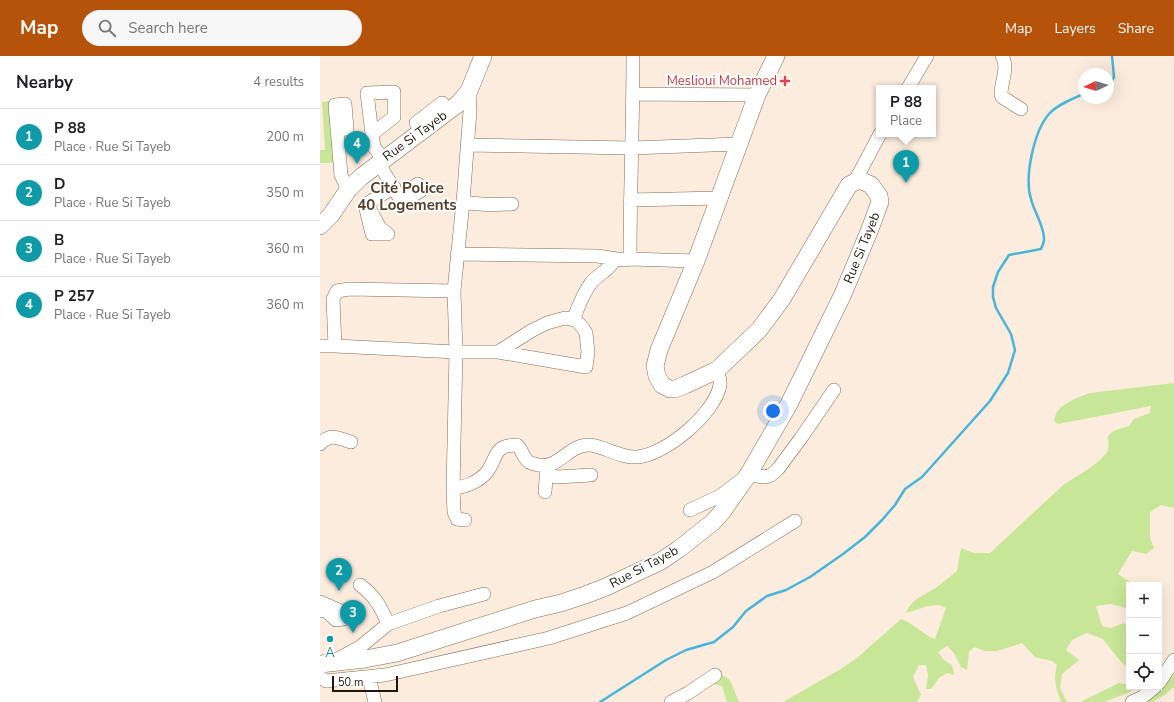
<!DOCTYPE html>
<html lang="en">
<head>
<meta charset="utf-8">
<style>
	:root { --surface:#fff; --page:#f6f6f6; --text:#202124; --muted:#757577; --line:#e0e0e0; --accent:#b45309 }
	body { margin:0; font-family:"Nunito Sans",sans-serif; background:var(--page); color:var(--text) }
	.controls { position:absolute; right:12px; bottom:12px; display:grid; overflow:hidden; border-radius:0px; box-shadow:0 4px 16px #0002 }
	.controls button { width:36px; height:36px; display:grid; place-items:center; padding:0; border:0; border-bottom:1px solid var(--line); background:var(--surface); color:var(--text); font:20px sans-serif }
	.compass { position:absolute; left:758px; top:12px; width:36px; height:36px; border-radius:50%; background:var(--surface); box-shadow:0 4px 16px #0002; rotate:266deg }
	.scale { position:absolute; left:12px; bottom:10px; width:66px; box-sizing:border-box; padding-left:4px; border:2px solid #1f160d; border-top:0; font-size:11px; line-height:14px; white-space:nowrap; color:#1f160d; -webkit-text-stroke:3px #fff; paint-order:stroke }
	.you { position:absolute; left:453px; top:355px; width:14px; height:14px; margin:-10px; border:3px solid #fff; border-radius:50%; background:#1a73e8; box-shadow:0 0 0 6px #1a73e833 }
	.badge { display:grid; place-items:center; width:26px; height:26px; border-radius:50%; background:var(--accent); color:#fff; font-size:13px; font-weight:700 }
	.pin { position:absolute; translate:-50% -33px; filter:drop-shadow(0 1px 2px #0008) }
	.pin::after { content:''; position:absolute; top:21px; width:14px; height:12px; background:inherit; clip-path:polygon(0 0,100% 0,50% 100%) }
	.popup { position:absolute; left:556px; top:29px; width:60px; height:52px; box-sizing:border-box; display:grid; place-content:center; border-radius:0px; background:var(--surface); filter:drop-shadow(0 1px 3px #0005); font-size:13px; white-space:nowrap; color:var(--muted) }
	.popup b { font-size:15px; color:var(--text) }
	.popup::after { content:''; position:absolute; left:50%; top:100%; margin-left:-8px; border:8px solid transparent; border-top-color:var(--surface) }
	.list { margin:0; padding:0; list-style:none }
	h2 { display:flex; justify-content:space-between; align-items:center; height:52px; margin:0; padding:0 16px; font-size:17px }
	h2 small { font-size:13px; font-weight:400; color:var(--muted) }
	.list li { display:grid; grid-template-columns:26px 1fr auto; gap:12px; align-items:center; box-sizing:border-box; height:56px; padding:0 16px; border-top:1px solid var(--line) }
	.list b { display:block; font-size:15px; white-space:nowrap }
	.list p { margin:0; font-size:13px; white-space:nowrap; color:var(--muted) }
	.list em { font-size:13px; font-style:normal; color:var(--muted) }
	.icon { flex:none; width:22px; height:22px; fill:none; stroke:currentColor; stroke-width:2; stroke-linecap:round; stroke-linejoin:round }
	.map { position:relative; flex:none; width:854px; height:646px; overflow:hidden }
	header { display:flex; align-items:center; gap:24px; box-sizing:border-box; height:56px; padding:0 20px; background:var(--accent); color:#fff }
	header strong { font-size:19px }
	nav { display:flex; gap:22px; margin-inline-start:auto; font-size:14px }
	.search { width:280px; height:36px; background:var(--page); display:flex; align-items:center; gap:10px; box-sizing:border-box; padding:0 14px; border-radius:22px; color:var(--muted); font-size:15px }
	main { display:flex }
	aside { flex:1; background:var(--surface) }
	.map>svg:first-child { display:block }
</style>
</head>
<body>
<header>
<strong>Map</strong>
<div class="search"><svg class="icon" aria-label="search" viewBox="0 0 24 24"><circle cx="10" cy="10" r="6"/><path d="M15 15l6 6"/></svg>Search here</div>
<nav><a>Map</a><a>Layers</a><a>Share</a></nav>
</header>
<main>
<aside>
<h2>Nearby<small>4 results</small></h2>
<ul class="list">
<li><span class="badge" style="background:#0f9aa8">1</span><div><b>P 88</b><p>Place · Rue Si Tayeb</p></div><em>200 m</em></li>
<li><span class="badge" style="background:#0f9aa8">2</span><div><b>D</b><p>Place · Rue Si Tayeb</p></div><em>350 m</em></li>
<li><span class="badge" style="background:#0f9aa8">3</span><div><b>B</b><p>Place · Rue Si Tayeb</p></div><em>360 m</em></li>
<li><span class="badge" style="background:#0f9aa8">4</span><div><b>P 257</b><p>Place · Rue Si Tayeb</p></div><em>360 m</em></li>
</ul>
</aside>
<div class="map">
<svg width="854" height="646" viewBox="0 0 854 646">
	<rect width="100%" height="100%" fill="#fcecdd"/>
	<path fill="#c8e697" d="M9,45L14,107H0V94H5L2,46Z
		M854,327V452L841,449L830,456V482L834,492L826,498L812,495L798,518L815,529H809V553L791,548L776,550L782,570L791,572L804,567L809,571V614L797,601L783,583L767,577L752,584L746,594L759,604L742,618L740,632L747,646H741C736,631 733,625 737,609L732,605L715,601L702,587L677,595H665L654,591L649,596L647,614L641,611L634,597L627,590L618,596L624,604L632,609L634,619L627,617L619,622L611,633H606L608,619L606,609H599L593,621L601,639L597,646H463L519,614L537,602L581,563C594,568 602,578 615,583L626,552L619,549L608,550L586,557C591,543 605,539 617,531C624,526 630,520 637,515L641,492L654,497H670L741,431C752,422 785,406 788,393C789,389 788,384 788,380L793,375L809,370L814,363L830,357L831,350L738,368L734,365C735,362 735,359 737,356C744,346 759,341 770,337Z
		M854,614V631L846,638L832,646H818Z
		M401,618L410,624L419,646H407L402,630L394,628L374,641L364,646Z
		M799,627L809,629V631H816L810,636L784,646H760Z"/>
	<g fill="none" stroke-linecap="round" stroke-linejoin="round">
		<path stroke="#47b5da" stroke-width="2.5" d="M788,33L794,21L792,0
			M280,646L346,604L366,594L394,586L413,571L426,555L447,540L466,534L490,521L523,498L545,481L562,464L575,449L585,433L602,421L670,345L688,317L695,294L691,278L676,252L673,241V231L678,216L689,199L721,193C722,190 724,187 724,184C725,171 714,156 711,143C704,121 714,75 729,58C737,49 750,44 761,39L764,38"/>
		<defs>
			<path id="minor" d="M682,0C689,11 681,26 681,38L682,41L701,53
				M588,32L607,0
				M313,38L437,39
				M17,74L27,73L25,48L15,49L21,119L28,134
				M102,75L96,67L122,47L128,55
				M52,78L47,37L74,36V61L52,78L54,91L63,103
				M147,89L312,92L418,88
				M58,106L82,146L102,134L98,128L79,140
				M535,125L560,78
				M310,144L399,142
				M143,146C160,149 175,149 192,148
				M47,148L60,172L68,178H52L46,153V150L48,147L74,131
				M137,198L277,200L304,204L310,203L376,205
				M310,203C310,135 313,68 313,0
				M253,264C258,252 263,237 271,227C278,218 290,214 295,203
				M0,290H15L136,296H178L211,275L227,267L245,262L256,264L263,272L266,277L268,296L266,311L178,296
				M15,290L13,243L17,235L29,233L134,235
				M0,388C10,377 18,382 31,386
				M226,418L237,421L271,419
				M133,433C145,430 158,427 167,416C178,401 173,389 197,389C202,393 203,402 209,406C210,407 212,407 214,408C239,416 247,388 270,389C286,391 300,402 317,401C345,399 395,358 400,329C401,324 398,318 397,314
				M225,436L227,410
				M370,454L400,440L428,419L445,421L451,419L458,413L481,382L514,334
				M145,464L137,463L134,456L133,433L136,296L134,235L143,146L150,55L149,35
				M40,529C55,540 61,551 68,568
				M0,546L25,557L23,563L16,564L4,553L0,555
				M16,604L40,591L68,568L119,550L164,538
				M0,621L6,625L65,619L229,582L307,557L393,516L475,465
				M49,621L55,646
				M839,627L854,604
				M351,646L368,637L395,619
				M812,646L821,642L835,631"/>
			<path id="major" d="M0,170L11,159L28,134L41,121L139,47L149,35L163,0
				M0,608L45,603L77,597L215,553L241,547L265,539L286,531L341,505L359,493L393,466L402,456L428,419L450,381L469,348L523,238L550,173L560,146L559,140L551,129L542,125H537L529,129L462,243L439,274L397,314L365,329L355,333H350L342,329L337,320L335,310L339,294L376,205L437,39L456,0"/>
		</defs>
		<use href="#minor" stroke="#826b54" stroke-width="14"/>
		<use href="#major" stroke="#826b54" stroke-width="18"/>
		<use href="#minor" stroke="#fff" stroke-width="13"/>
		<use href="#major" stroke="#fff" stroke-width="17"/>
	</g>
	<path fill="#e0444e" stroke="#fff" stroke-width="1.5" d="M463 19h4v4h4v4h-4v4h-4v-4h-4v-4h4z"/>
	<circle fill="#0f9aa8" stroke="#fff" stroke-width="1.5" cx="10" cy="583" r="4"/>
	<g text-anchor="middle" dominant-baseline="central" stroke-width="4" stroke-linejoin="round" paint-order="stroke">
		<g font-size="13" fill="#be3a42" stroke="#fff" text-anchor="end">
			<text x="457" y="25">Meslioui Mohamed</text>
		</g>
		<g font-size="13" fill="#1f160d" stroke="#fff">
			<text transform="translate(95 80) rotate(-36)">Rue Si Tayeb</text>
			<text transform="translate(542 192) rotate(-68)">Rue Si Tayeb</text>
			<text transform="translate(324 511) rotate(-28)">Rue Si Tayeb</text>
		</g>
		<g font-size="13" fill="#0d838f" stroke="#fff">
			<text x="10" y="597">A</text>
		</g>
		<g font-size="15" font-weight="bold" fill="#533e29" stroke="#fff">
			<text x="87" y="132">Cité Police<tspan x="87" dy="17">40 Logements</tspan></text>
		</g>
	</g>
</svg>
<div class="controls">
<button>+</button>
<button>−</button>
<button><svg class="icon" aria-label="locate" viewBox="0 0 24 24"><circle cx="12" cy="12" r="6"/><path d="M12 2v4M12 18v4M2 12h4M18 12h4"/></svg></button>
</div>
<svg class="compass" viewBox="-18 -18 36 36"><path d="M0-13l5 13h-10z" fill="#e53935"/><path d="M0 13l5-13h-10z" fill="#757577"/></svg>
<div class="scale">50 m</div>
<div class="you"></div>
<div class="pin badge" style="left:586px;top:127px;background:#0f9aa8">1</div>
<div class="popup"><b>P 88</b>Place</div>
<div class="pin badge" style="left:19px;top:535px;background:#0f9aa8">2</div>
<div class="pin badge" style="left:33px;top:577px;background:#0f9aa8">3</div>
<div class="pin badge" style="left:37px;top:108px;background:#0f9aa8">4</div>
</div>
</main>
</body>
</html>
